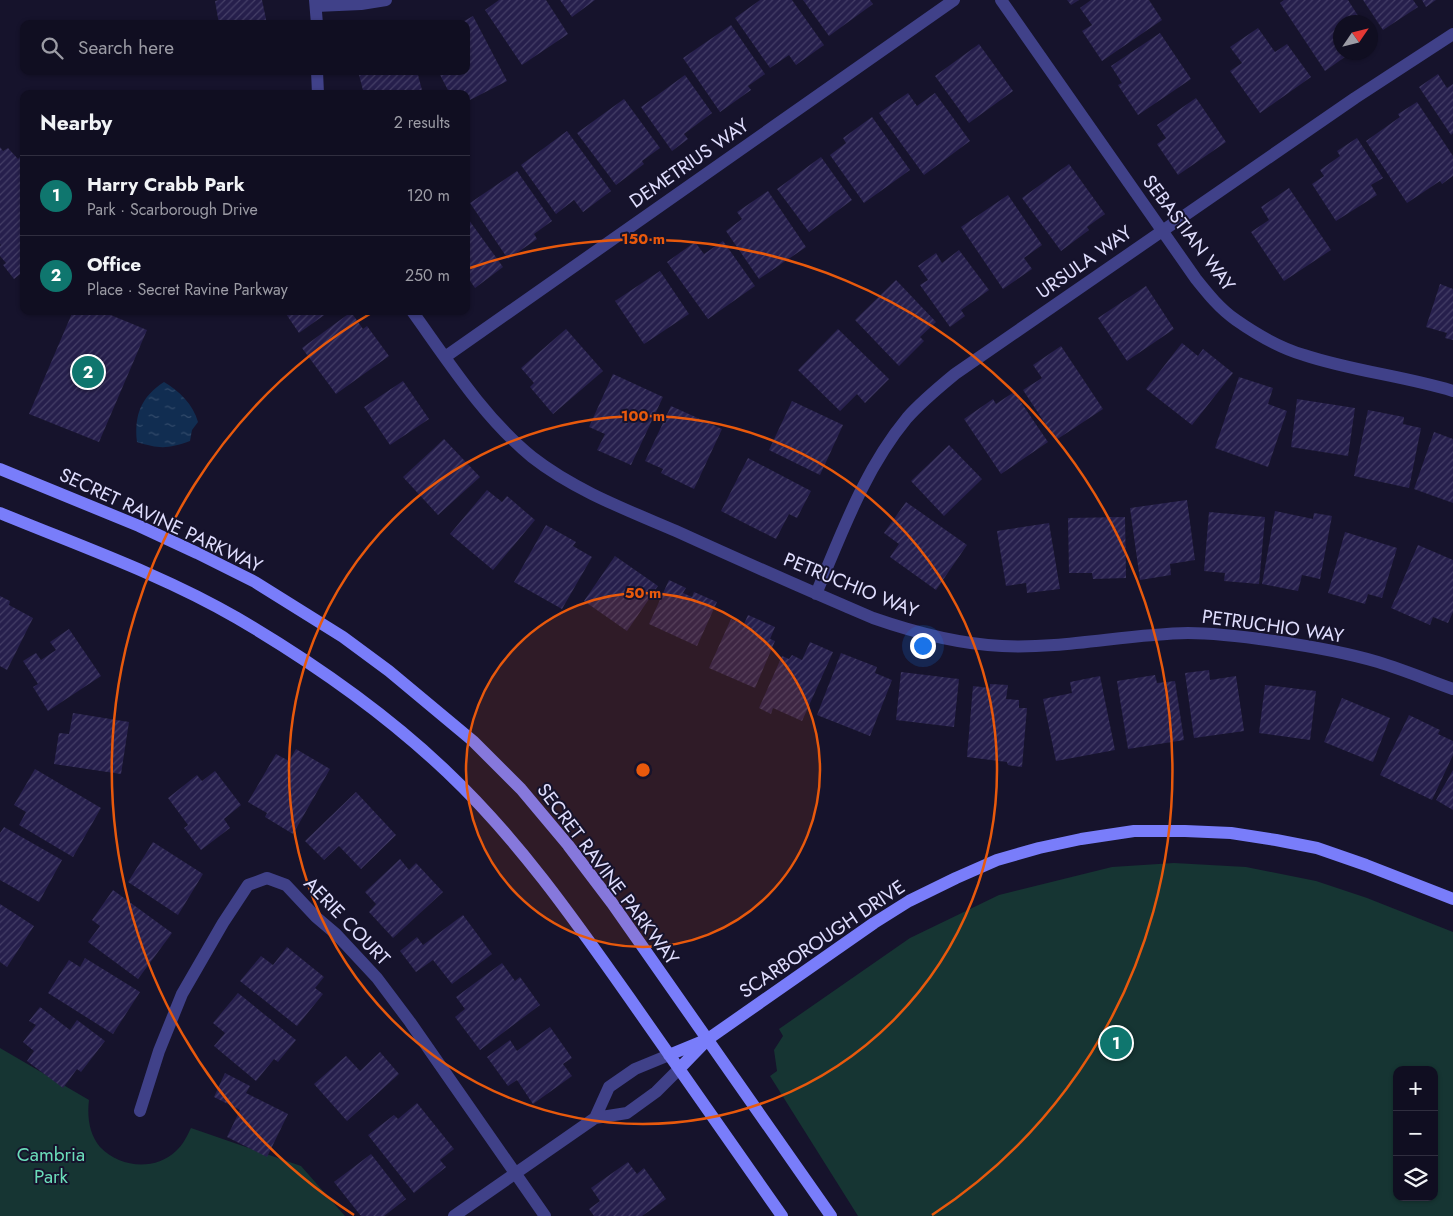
<!DOCTYPE html>
<html lang="en">
<head>
<meta charset="utf-8">
<style>
	:root { --surface:#100e21; --page:#1e1c2e; --text:#f1f3f6; --muted:#9c9ca5; --line:#302e3f; --accent:#0f766e }
	body { margin:0; font-family:Jost,sans-serif; background:var(--page); color:var(--text) }
	.controls { position:absolute; right:15px; bottom:15px; display:grid; overflow:hidden; border-radius:10px; box-shadow:0 1px 4px #0004 }
	.controls button { width:45px; height:45px; display:grid; place-items:center; padding:0; border:0; border-bottom:1px solid var(--line); background:var(--surface); color:var(--text); font:25px sans-serif }
	.compass { position:absolute; left:1333px; top:15px; width:45px; height:45px; border-radius:50%; background:var(--surface); box-shadow:0 1px 4px #0004; rotate:55deg }
	.you { position:absolute; left:922px; top:645px; width:18px; height:18px; margin:-12px; border:4px solid #fff; border-radius:50%; background:#1a73e8; box-shadow:0 0 0 8px #1a73e833 }
	.badge { display:grid; place-items:center; width:32px; height:32px; border-radius:50%; background:var(--accent); color:#fff; font-size:16px; font-weight:700 }
	.pin { position:absolute; translate:-50% -50%; border:2px solid #fff; box-shadow:0 1px 5px #0006 }
	.list { margin:0; padding:0; list-style:none }
	h2 { display:flex; justify-content:space-between; align-items:center; height:65px; margin:0; padding:0 20px; font-size:21px }
	h2 small { font-size:16px; font-weight:400; color:var(--muted) }
	.list li { display:grid; grid-template-columns:32px 1fr auto; gap:15px; align-items:center; box-sizing:border-box; height:80px; padding:0 20px; border-top:1px solid var(--line) }
	.list b { display:block; font-size:19px; white-space:nowrap }
	.list p { margin:0; font-size:16px; white-space:nowrap; color:var(--muted) }
	.list em { font-size:16px; font-style:normal; color:var(--muted) }
	.icon { flex:none; width:28px; height:28px; fill:none; stroke:currentColor; stroke-width:2; stroke-linecap:round; stroke-linejoin:round }
	.map { position:relative; flex:none; width:1453px; height:1216px; overflow:hidden }
	.search { position:absolute; background:var(--surface); box-shadow:0 1px 4px #0004; left:20px; top:20px; width:450px; height:55px; display:flex; align-items:center; gap:12px; box-sizing:border-box; padding:0 18px; border-radius:10px; color:var(--muted); font-size:19px }
	.panel { position:absolute; background:var(--surface); box-shadow:0 1px 4px #0004; left:20px; top:90px; width:450px; height:225px; border-radius:10px }
	.map>svg:first-child { display:block }
</style>
</head>
<body>
<div class="map">
<svg width="1453" height="1216" viewBox="0 0 1453 1216">
	<defs>
		<pattern id="water-ripples" width="26" height="14" patternUnits="userSpaceOnUse" patternTransform="scale(1.25)"><rect width="26" height="14" fill="#112d51"/><path d="M2 4q2-2 4 0t4 0M15 11q2-2 4 0t4 0" fill="none" stroke="#334b6b"/></pattern>
		<pattern id="building-hatch" width="6" height="6" patternUnits="userSpaceOnUse" patternTransform="scale(1.25)"><rect width="6" height="6" fill="#261f4c"/><path d="M-1 1l2-2M0 6l6-6M5 7l2-2" fill="none" stroke="#453f67"/></pattern>
	</defs>
	<rect width="100%" height="100%" fill="#16132c"/>
	<path fill="#163533" fill-rule="evenodd" d="M1174,863L1246,867L1316,881L1367,898L1453,932V1216H858L770,1076L777,1071L774,1050L783,1036L779,1029L910,938L999,895L1112,867ZM1397,1070H1434V1197H1397Z
		M0,1048L89,1100C87,1116 89,1134 100,1147C120,1168 155,1171 176,1151C183,1145 187,1136 191,1128L301,1166L345,1216H0Z"/>
	<path fill="url(#water-ripples)" d="M164,382C179,391 193,404 198,422L192,430L190,441C168,449 159,449 137,442C134,415 141,397 164,382Z"/>
	<path fill="url(#building-hatch)" d="M219,0H262L267,24H219L215,1Z
		M499,0H546L568,34L522,65L485,10Z
		M560,0H595L572,17Z
		M760,0H792L824,45L796,65L789,55L770,68L735,18Z
		M803,0H870L873,4L829,36Z
		M1067,0H1079L1071,5Z
		M1091,0H1149L1162,20L1102,61L1082,31L1092,25L1080,8Z
		M1284,0H1348L1362,22H1340V52H1352L1325,71L1280,3Z
		M1363,0H1413L1418,7L1383,30Z
		M1422,0H1436L1426,7Z
		M473,16L507,81L466,102V94H450L438,71H466V24H459Z
		M731,25L765,74L748,86L751,90L720,112L683,58Z
		M1258,28L1275,52L1287,44L1311,77L1260,113L1230,71L1242,63L1230,47Z
		M1160,33L1191,79L1138,115L1118,85L1122,83L1111,66Z
		M979,44L1013,91L969,123L935,76Z
		M358,71H417L423,94H364Z
		M1438,74L1447,88L1453,84V133L1451,135L1419,87Z
		M685,75L712,113L684,134L688,139L672,151L641,107Z
		M908,93L917,106L935,93L970,141L924,175L879,113Z
		M1196,98L1226,142L1178,175L1157,144L1166,138L1157,125Z
		M624,99L660,148L642,161L644,164L616,185L577,133Z
		M1417,102L1453,156V176L1442,184L1440,181L1407,203L1366,141L1400,117L1398,114Z
		M872,117L910,170L864,203L830,155L846,143L843,138Z
		M567,131L611,191L583,212L574,200L556,214L521,165Z
		M1357,138L1383,178L1371,185L1377,195L1336,221L1312,184L1324,176L1320,170L1340,156L1337,151Z
		M0,147L3,151L8,148L18,159L20,157L24,161V271L14,279L3,265L6,263L0,256V246L1,245L0,244Z
		M821,157L852,200L809,232L777,189Z
		M1069,164L1105,214L1087,227L1089,230L1061,251L1022,198Z
		M517,171L552,221L534,234L537,239L508,259L470,203Z
		M1289,188L1331,250L1284,281L1251,232L1269,220L1261,207Z
		M768,191L806,247L759,279L726,231L742,219L737,212Z
		M1008,195L1042,245L1024,258L1032,269L1003,289L961,227Z
		M466,216L503,267L475,288L466,275Z
		M723,241L755,286L708,319L667,262L695,242L704,254Z
		M959,250L989,290L961,310L965,316L950,327L920,285L928,280L918,266L936,253L942,263Z
		M660,271L689,314L644,344L615,301Z
		M896,280L936,322L920,337L924,341L899,366L855,320Z
		M1440,284L1453,289V340L1445,338L1447,333L1426,327Z
		M1146,286L1174,329L1127,361L1098,318Z
		M73,311H101L147,330L99,442L29,414Z
		M284,311H330L299,333Z
		M351,312L363,329L367,326L389,356L336,394L302,348Z
		M566,329L603,371L553,414L530,387L534,383L521,368Z
		M838,329L889,379L865,403L857,394L840,411L798,370Z
		M1182,343L1198,356L1203,349L1233,373L1192,425L1146,389Z
		M1061,346L1103,409L1056,440L1023,390L1042,378L1033,365Z
		M613,374L663,397L631,465L597,450L605,434L589,427Z
		M1239,377L1273,388L1268,404L1287,411L1268,467L1215,448Z
		M403,381L429,419L390,445L364,407Z
		M1014,392L1048,442L1001,474L964,419L993,399L996,404Z
		M1297,399L1355,408L1348,456L1291,447Z
		M792,401L843,425L820,475L769,450Z
		M671,406L722,429L694,489L661,473L663,469L645,461Z
		M1368,410L1404,417L1403,424L1421,428L1409,488L1354,476Z
		M1434,432L1453,439V503L1414,489Z
		M444,439L480,477L438,515L403,477Z
		M949,445L982,479L944,516L911,481Z
		M748,458L811,491L797,518L789,514L776,539L721,511Z
		M487,490L502,502L507,496L535,520L493,570L450,534Z
		M1187,500L1195,560L1170,564L1171,575L1140,580L1130,508Z
		M906,502L967,545L936,590L890,557L899,544L884,533Z
		M1275,511L1313,519L1314,513L1332,516L1320,579L1302,575L1298,591L1262,584Z
		M1209,512L1265,517L1259,584L1224,581L1225,573L1204,571Z
		M1125,517L1126,578L1093,579L1092,573H1069L1068,518Z
		M1049,523L1060,589L1027,593L1026,583L1006,586L997,531Z
		M546,525L576,542L573,546L592,557L562,609L514,582Z
		M1345,532L1397,548L1382,598L1368,594L1365,604L1328,593Z
		M1418,545L1453,560V612L1448,623L1433,617L1430,625L1391,608Z
		M615,556L658,586L627,631L584,601Z
		M669,580L686,588L683,593L692,597L694,592L717,602L697,646L649,624Z
		M0,596L10,601L9,605L33,618L7,670L0,666Z
		M748,615L775,627L770,639L775,641L755,688L709,668L731,619L744,624Z
		M69,629L101,676L48,711L33,687L38,684L23,661L36,653L41,660L56,650L50,642Z
		M810,642L833,652L802,721L773,708L771,714L759,708L782,656L789,659L792,655L802,660Z
		M841,653L877,667L875,673L892,680L870,736L817,715Z
		M1209,670L1210,680L1236,676L1244,731L1194,738L1185,673Z
		M901,672L959,679L954,727L896,720Z
		M1155,675L1157,683L1175,681L1184,740L1128,749L1117,681Z
		M1100,676L1115,750L1056,761L1043,699L1072,693L1070,682Z
		M990,684L1008,685L1006,699L1019,700V708H1027L1022,767L1008,765L1007,762L967,757L973,686L990,688Z
		M1265,685L1316,691L1310,740L1259,733Z
		M1342,698L1390,718L1373,762L1324,742Z
		M73,713L129,722L121,774L54,764L59,733L69,734Z
		M1409,715L1440,730L1438,734L1453,741V755L1432,800L1380,775Z
		M296,749L330,769L293,834L265,817L267,813L248,802L276,754L289,761Z
		M35,769L101,808L73,857L19,825L26,812L14,805Z
		M1453,770V810L1436,800Z
		M215,771L241,805L224,819L230,828L201,850L184,828L188,825L168,798L197,775L202,781Z
		M356,792L396,835L361,869L339,846L324,860L305,841Z
		M4,827L62,860L39,902L0,880V833Z
		M153,842L203,874L178,915L128,882Z
		M400,859L409,870L416,863L443,892L393,938L369,912L376,904L365,892Z
		M113,890L172,933L138,979L88,942L100,926L92,920Z
		M0,904L34,926L7,967L0,962Z
		M463,915L492,954L452,984L433,960L416,972L400,951L417,937L423,945Z
		M287,947L324,977L315,988L323,994L297,1026L240,981L261,956L273,965Z
		M85,958L140,992L113,1034L48,993L69,960L80,967Z
		M502,963L515,981L520,977L540,1005L480,1050L455,1017L465,1009L456,997Z
		M238,993L296,1040L278,1062L274,1059L256,1081L214,1046L225,1033L213,1023Z
		M40,1007L70,1030L77,1020L105,1041L81,1072L77,1069L63,1088L27,1061L34,1051L23,1042L36,1025L29,1021Z
		M550,1027L572,1058L563,1064L572,1076L533,1104L517,1080L508,1086L487,1057L510,1040L517,1051Z
		M380,1052L399,1074L347,1121L314,1084L346,1056L360,1071Z
		M225,1073L250,1086L246,1093L288,1114L267,1157L227,1137L240,1110L214,1097Z
		M417,1103L454,1149L440,1160L446,1167L414,1193L368,1135L394,1115L398,1119Z
		M371,1154L406,1199L384,1216H361L334,1182Z
		M628,1162L637,1174L644,1168L666,1199L642,1216H594L589,1209L600,1201L591,1188Z"/>
	<g fill="none" stroke-linecap="round" stroke-linejoin="round">
		<path stroke="#404189" stroke-width="12" d="M315,0L317,24
			M1001,0L1196,279C1208,294 1220,309 1236,320C1256,334 1280,348 1304,355C1352,371 1404,376 1453,391
			M316,6L361,4L386,0
			M317,71L318,94
			M412,311C448,361 484,418 532,457C574,490 627,510 676,531C742,561 807,590 873,618C916,633 958,644 1002,646C1064,649 1126,634 1188,633C1216,633 1246,637 1274,641C1309,646 1344,652 1378,662C1404,670 1428,680 1453,689
			M445,357L954,0
			M816,594C842,533 864,470 907,418C921,402 938,388 955,374L1355,98L1453,34
			M140,1111L159,1051L182,994L223,923L248,885L267,878L286,885L316,917L336,934L377,978L410,1022L545,1216
			M595,1118L609,1087L635,1069L669,1055
			M454,1216L595,1118L627,1113L656,1092L679,1069"/>
		<path stroke="#797dfa" stroke-width="12" d="M0,469L139,526L197,553L255,582L343,637L389,671L473,741L521,789L568,845L612,903L831,1216
			M0,513C80,546 163,575 237,618C312,662 384,712 447,772C519,840 576,922 633,1003C683,1074 733,1145 782,1216
			M669,1055L703,1041
			M679,1069L708,1039L874,923L909,901L956,878L997,860L1039,848L1081,839L1134,831H1185L1231,833L1276,840L1317,848L1366,865L1453,899"/>
	</g>
	<circle cx="643" cy="770" r="177" fill="#e8590c" fill-opacity=".12"/>
	<g fill="none" stroke="#e8590c" stroke-width="2.5">
		<circle cx="643" cy="770" r="177"/>
		<circle cx="643" cy="770" r="354"/>
		<path d="M354 1215A531 531 0 0 1 373 312M470 268A531 531 0 0 1 932 1215"/>
	</g>
	<g text-anchor="middle" dominant-baseline="central" stroke-width="4" stroke-linejoin="round" paint-order="stroke">
		<g font-size="19" fill="#e0defe" stroke="#16132c">
			<text transform="translate(689 163) rotate(-35)">DEMETRIUS WAY</text>
			<text transform="translate(1189 233) rotate(53)">SEBASTIAN WAY</text>
			<text transform="translate(1084 262) rotate(-35)">URSULA WAY</text>
			<text transform="translate(161 520) rotate(25)">SECRET RAVINE PARKWAY</text>
			<text transform="translate(851 585) rotate(22)">PETRUCHIO WAY</text>
			<text transform="translate(1273 626) rotate(8)">PETRUCHIO WAY</text>
			<text transform="translate(608 874) rotate(53)">SECRET RAVINE PARKWAY</text>
			<text transform="translate(347 921) rotate(46)">AERIE COURT</text>
			<text transform="translate(822 939) rotate(-34)">SCARBOROUGH DRIVE</text>
		</g>
		<g font-size="19" fill="#6bddba" stroke="#16132c">
			<text x="51" y="1154">Cambria<tspan x="51" dy="22">Park</tspan></text>
		</g>
	</g>
	<circle cx="643" cy="770" r="8" fill="#e8590c" stroke="#16132c" stroke-width="2.5"/>
	<g font-size="15" text-anchor="middle" font-weight="bold" fill="#e8590c" stroke="#16132c" stroke-width="4" stroke-linejoin="round" paint-order="stroke">
		<text x="643" y="244">150 m</text>
		<text x="643" y="421">100 m</text>
		<text x="643" y="598">50 m</text>
	</g>
</svg>
<div class="controls">
<button>+</button>
<button>−</button>
<button><svg class="icon" aria-label="layers" viewBox="0 0 24 24"><path d="M12 4l9 5-9 5-9-5zM3 14l9 5 9-5"/></svg></button>
</div>
<svg class="compass" viewBox="-18 -18 36 36"><path d="M0-13l5 13h-10z" fill="#e53935"/><path d="M0 13l5-13h-10z" fill="#9c9ca5"/></svg>
<div class="you"></div>
<div class="pin badge" style="left:1116px;top:1043px">1</div>
<div class="pin badge" style="left:88px;top:372px">2</div>
<div class="search"><svg class="icon" aria-label="search" viewBox="0 0 24 24"><circle cx="10" cy="10" r="6"/><path d="M15 15l6 6"/></svg>Search here</div>
<section class="panel">
<h2>Nearby<small>2 results</small></h2>
<ul class="list">
<li><span class="badge">1</span><div><b>Harry Crabb Park</b><p>Park · Scarborough Drive</p></div><em>120 m</em></li>
<li><span class="badge">2</span><div><b>Office</b><p>Place · Secret Ravine Parkway</p></div><em>250 m</em></li>
</ul>
</section>
</div>
</body>
</html>
